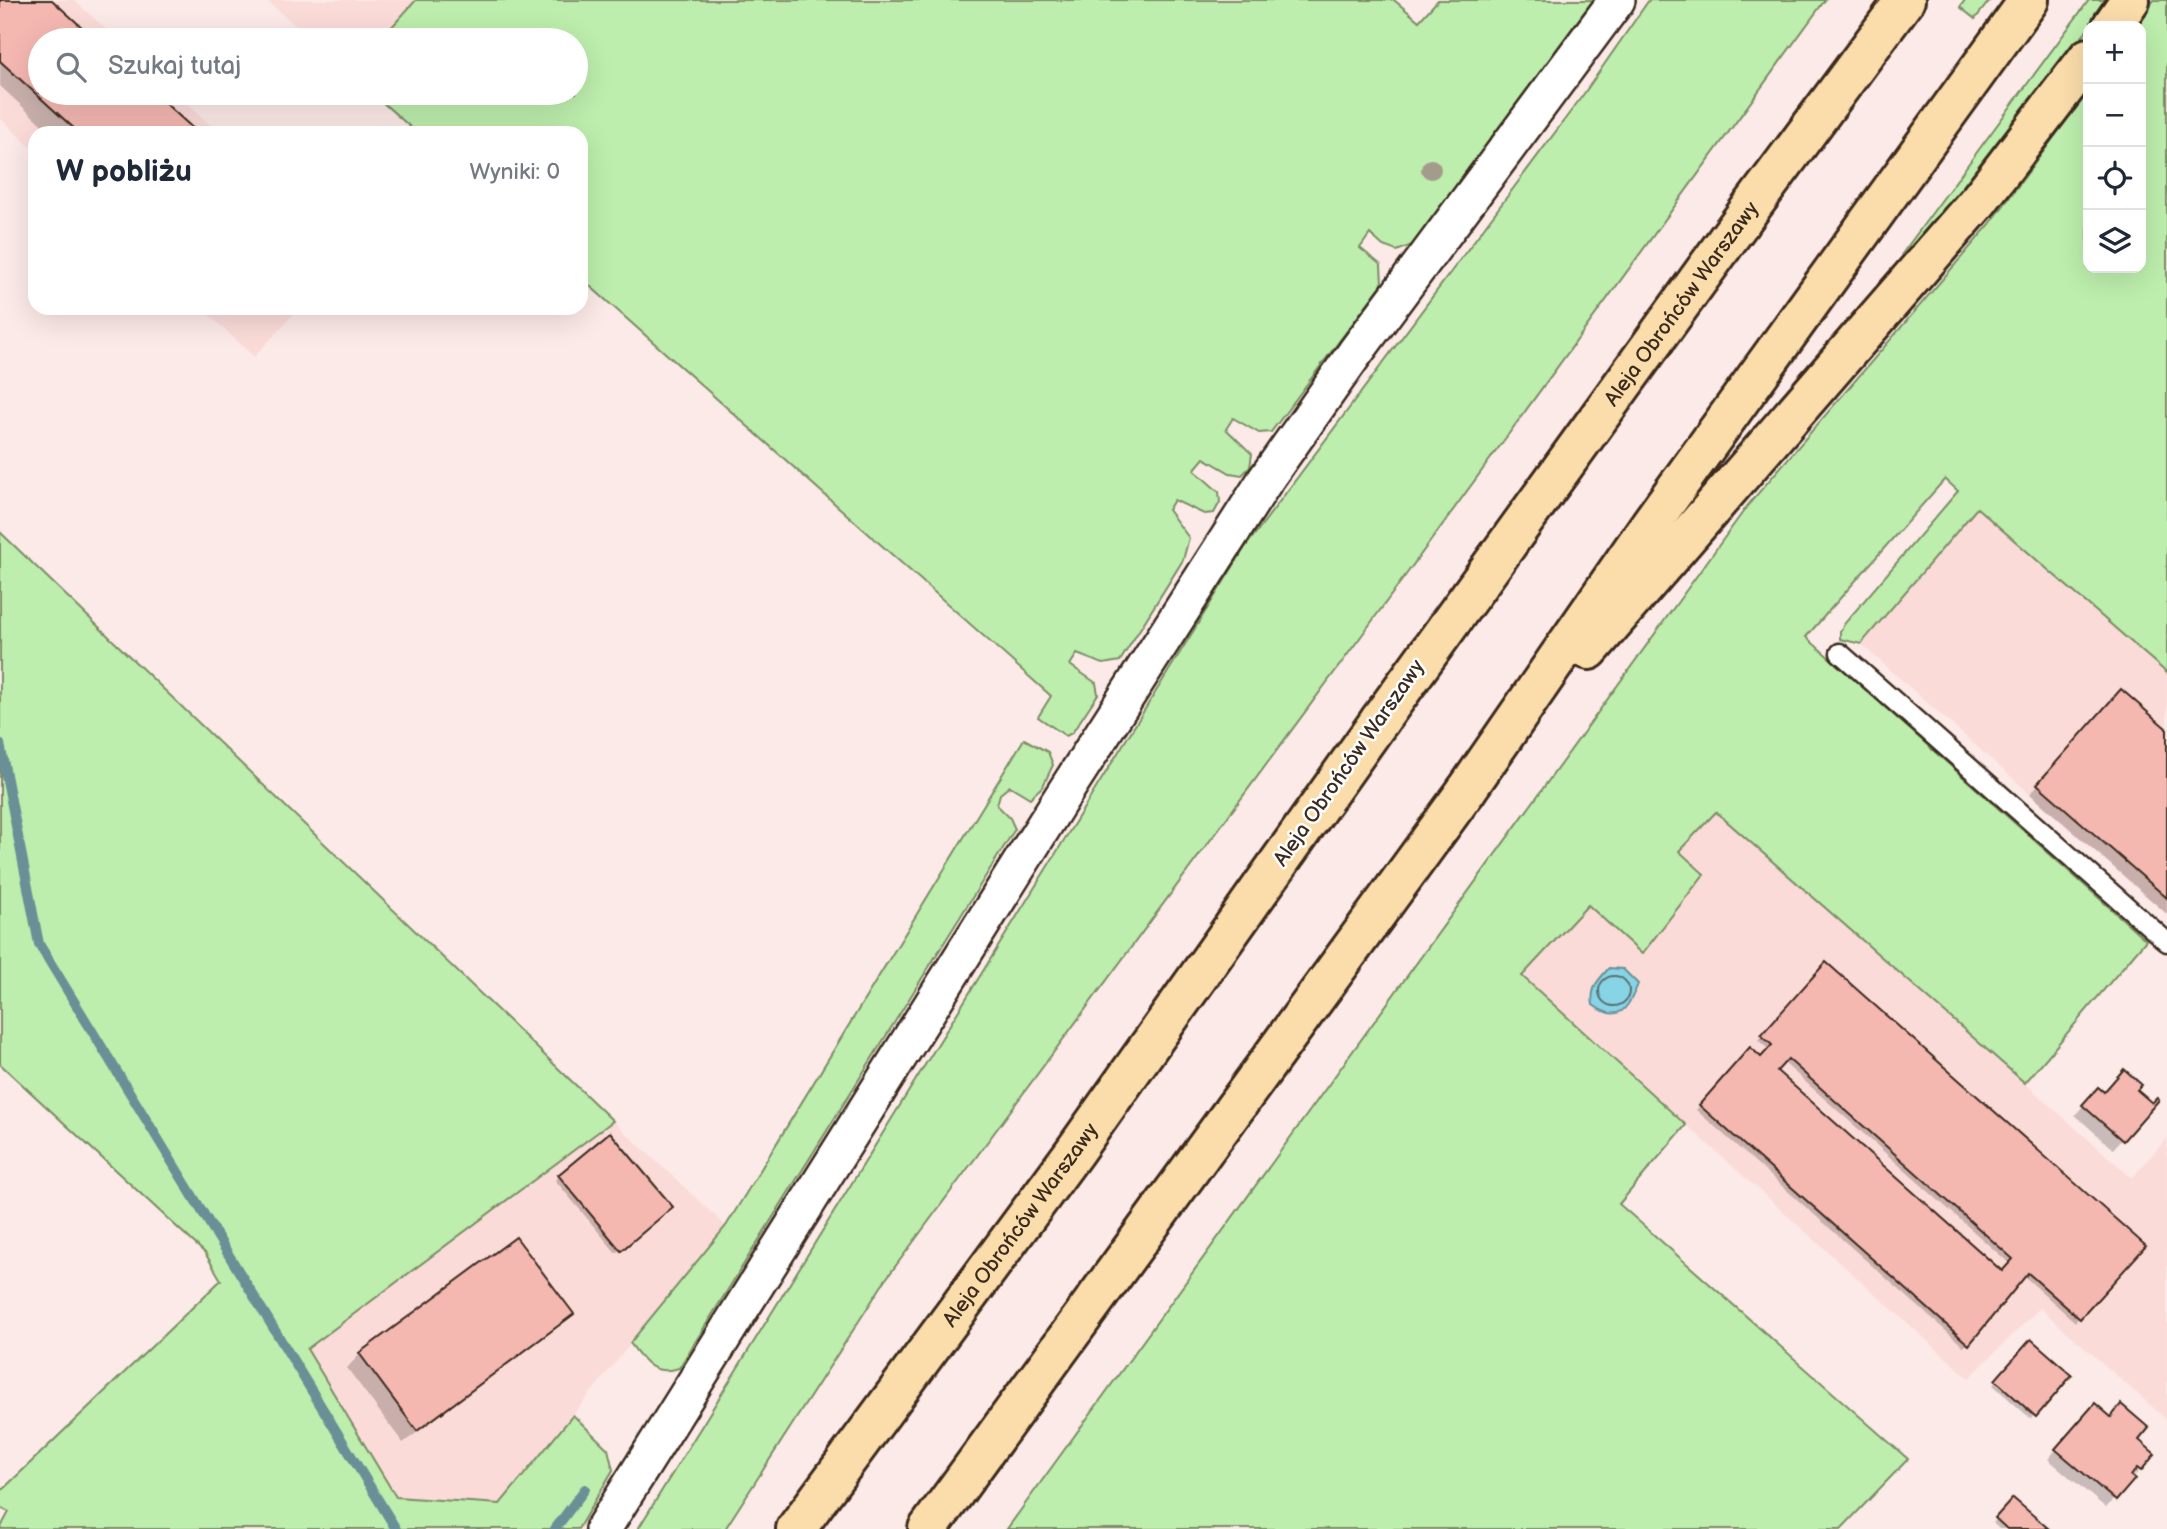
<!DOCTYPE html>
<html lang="pl">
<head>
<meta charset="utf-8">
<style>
	:root { --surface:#fff; --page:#f2f2f3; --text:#1f2937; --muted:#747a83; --line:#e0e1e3 }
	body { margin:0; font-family:"Balsamiq Sans",sans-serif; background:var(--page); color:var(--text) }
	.controls { position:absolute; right:21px; top:21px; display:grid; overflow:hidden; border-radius:14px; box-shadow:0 7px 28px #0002 }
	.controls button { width:63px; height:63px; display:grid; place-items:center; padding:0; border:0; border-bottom:2px solid var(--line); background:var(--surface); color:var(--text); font:35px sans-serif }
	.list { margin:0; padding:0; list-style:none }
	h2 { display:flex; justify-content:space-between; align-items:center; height:91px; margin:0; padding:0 28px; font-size:30px }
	h2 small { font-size:23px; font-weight:400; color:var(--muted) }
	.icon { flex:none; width:38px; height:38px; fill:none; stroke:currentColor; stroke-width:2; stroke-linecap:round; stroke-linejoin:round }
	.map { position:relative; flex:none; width:2167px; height:1529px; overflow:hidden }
	.search { position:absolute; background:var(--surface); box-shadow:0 7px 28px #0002; left:28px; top:28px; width:560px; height:77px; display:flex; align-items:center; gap:18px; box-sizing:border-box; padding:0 24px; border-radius:38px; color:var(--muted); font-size:26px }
	.panel { position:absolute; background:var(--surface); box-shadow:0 7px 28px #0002; left:28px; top:126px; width:560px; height:189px; border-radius:21px }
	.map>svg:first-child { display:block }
</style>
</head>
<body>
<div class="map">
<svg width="2167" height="1529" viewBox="0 0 2167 1529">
	<rect width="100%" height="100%" fill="#fceae8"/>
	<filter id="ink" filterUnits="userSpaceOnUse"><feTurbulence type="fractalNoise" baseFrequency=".0143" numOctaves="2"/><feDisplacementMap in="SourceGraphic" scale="14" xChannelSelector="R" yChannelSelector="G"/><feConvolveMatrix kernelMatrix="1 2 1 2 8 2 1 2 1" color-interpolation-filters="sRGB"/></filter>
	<g filter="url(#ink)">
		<path fill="#fadbd8" d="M0,0H74L118,40H40V93H175L219,133H35V151L0,118Z
			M266,0H416L380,40H312Z
			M202,308H299L254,357Z
			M1977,507L2167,673V915L1861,644Z
			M1716,811L2132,1178L2167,1138V1420L2040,1308L1969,1378L1521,977L1588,905L1642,954L1704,874L1679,851Z
			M613,1121L726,1226L500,1505L396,1497L306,1348Z"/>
		<path fill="#bdeead" stroke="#7c8c66" stroke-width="2" d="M416,0H1394L1419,21L1438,0H1593L1412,245L1397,251L1383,246L1370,234L1360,248L1381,265L1382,284L1271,432L1259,433L1233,418L1226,429L1252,454L1250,467L1242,475L1230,473L1204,458L1194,470L1219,492L1220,502L1214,513L1204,514L1174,500L1168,510L1189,538L1183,560L1120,661L1103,664L1077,654L1070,665L1096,683L1098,694L1072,733L1066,736L1038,717L1051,696L581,278V133H417L372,93H576V40H380Z
			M1649,0H1825L1362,635L886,1279L725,1529H638L1244,549L1583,95Z
			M1965,0H1990L1975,19L1960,7Z
			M2089,0H2109L1963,200L1911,254H1902Z
			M2154,0H2167V673L1977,508L1861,644L1840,639V631L1845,623L1958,491L1945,479L1806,637L2146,940L2025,1083L1716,812L1679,851L1704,874L1642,954L1588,905L1522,976L1686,1125L1619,1204L1908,1459L1841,1529H1007L1748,505L1990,224L2088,91V268H2141V26H2135Z
			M0,532L613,1121L307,1349L396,1497L500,1504L573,1415L608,1449L613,1470L578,1529H0L9,1512L0,1507V1492L221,1280L205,1253L0,1064Z
			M1024,739L1048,752L1053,765L1043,786L1030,798L1010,786L1000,794L997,805L1010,818L1015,829L679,1368C653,1376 644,1362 630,1343L726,1226Z"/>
		<path fill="#87d4e6" stroke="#699096" stroke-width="2" d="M1609,968L1623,969L1638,984C1628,1009 1619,1024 1593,1005C1590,988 1598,980 1609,968Z"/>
		<path fill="#0003" fill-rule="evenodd" d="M0,0H50L94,40H40V93H151L195,133H51L0,86Z
			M2112,700L2167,732V914L2030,794Z
			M1826,964L2143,1246L2075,1322L2024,1276L1964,1347L1696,1110L1750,1049L1761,1059L1769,1050L1758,1040ZM1783,1062L2010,1264L2002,1273L1774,1071Z
			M2135,1090L2152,1105L2113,1149L2075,1115L2090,1098Z
			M559,1176L667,1211L616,1253L555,1180Z
			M516,1239L571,1314L558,1327L403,1443L347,1368L360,1354Z
			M2031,1341L2070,1376L2031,1419L1993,1385Z
			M2086,1414L2136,1441L2153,1455L2106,1508L2048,1459Z
			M2013,1500L2046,1529H1999L1993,1523Z"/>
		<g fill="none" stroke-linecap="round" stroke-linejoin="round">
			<path stroke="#596e6e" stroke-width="2" d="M1599 991a15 15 0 1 1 30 0a15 15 0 1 1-30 0Z"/>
			<path stroke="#699096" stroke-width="10" d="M0,744L39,944L396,1529
				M555,1529L585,1489"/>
		</g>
		<path fill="#f4b8b1" stroke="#3b2a1e" stroke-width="2" fill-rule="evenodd" d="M0,0H52L96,40H40V93H154L198,133H79L0,61Z
			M2121,689L2167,729V898L2037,784Z
			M1826,962L2146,1246L2080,1319L2028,1273L1969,1345L1699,1105L1750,1047L1761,1057L1772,1045L1761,1035ZM1788,1059L2013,1259L2002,1271L1777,1071Z
			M2124,1069L2142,1085L2137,1090L2152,1103L2157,1098L2159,1100L2123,1141L2082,1105L2098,1087L2104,1092Z
			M610,1132L673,1207L621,1251L558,1175Z
			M516,1237L574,1314L417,1431L359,1353Z
			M2031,1339L2072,1375L2036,1417L1995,1380Z
			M2095,1403L2111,1417L2121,1404L2149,1428L2139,1440L2155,1454L2141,1471L2137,1468L2131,1476L2135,1479L2116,1501L2055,1449Z
			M2013,1498L2049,1529H2007L1995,1518Z"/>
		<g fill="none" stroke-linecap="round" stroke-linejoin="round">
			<defs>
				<path id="service" d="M1840,653L2167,942"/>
				<path id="minor" d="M603,1529L1060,800L1266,479L1355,353L1617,0"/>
				<g id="primary">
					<path id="s1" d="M796,1529L1074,1152L1380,720"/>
					<path d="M928,1529L1466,791"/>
				</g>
				<g id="motorway">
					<path d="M2112,26L2130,0"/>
					<path d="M1589,650L1979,200L2088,58"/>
					<path id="s2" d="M1380,720L1727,240L1905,0"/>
					<path d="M1466,791L1651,523L2029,0"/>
				</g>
			</defs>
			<use href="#service" stroke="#3b2a1e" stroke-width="23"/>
			<use href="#minor" stroke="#3b2a1e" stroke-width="40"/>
			<use href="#primary" stroke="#3b2a1e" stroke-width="44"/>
			<use href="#motorway" stroke="#3b2a1e" stroke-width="44"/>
			<use href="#service" stroke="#fff" stroke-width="18"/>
			<use href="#minor" stroke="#fff" stroke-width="35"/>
			<use href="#primary" stroke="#fbddab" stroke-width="38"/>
			<use href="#motorway" stroke="#fbddab" stroke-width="38"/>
		</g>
		<circle fill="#a49b8d" cx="1431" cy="169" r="10"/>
	</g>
	<g text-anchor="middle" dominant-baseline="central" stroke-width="5" stroke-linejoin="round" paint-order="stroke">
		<g font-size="21" fill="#3b2a1e" stroke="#fff">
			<text stroke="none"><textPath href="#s2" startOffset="514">Aleja Obrońców Warszawy</textPath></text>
			<text transform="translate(1349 763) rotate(-55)">Aleja Obrońców Warszawy</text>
			<text stroke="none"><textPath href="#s1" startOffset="378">Aleja Obrońców Warszawy</textPath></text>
		</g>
	</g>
</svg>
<div class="controls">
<button>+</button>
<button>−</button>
<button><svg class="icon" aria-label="locate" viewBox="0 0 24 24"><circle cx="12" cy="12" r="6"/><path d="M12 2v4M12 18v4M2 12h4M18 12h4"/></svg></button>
<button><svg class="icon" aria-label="layers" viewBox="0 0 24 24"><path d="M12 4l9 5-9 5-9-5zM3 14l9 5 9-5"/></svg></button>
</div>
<div class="search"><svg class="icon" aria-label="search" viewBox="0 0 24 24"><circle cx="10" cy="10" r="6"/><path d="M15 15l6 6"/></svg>Szukaj tutaj</div>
<section class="panel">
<h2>W pobliżu<small>Wyniki: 0</small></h2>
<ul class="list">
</ul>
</section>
</div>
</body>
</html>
